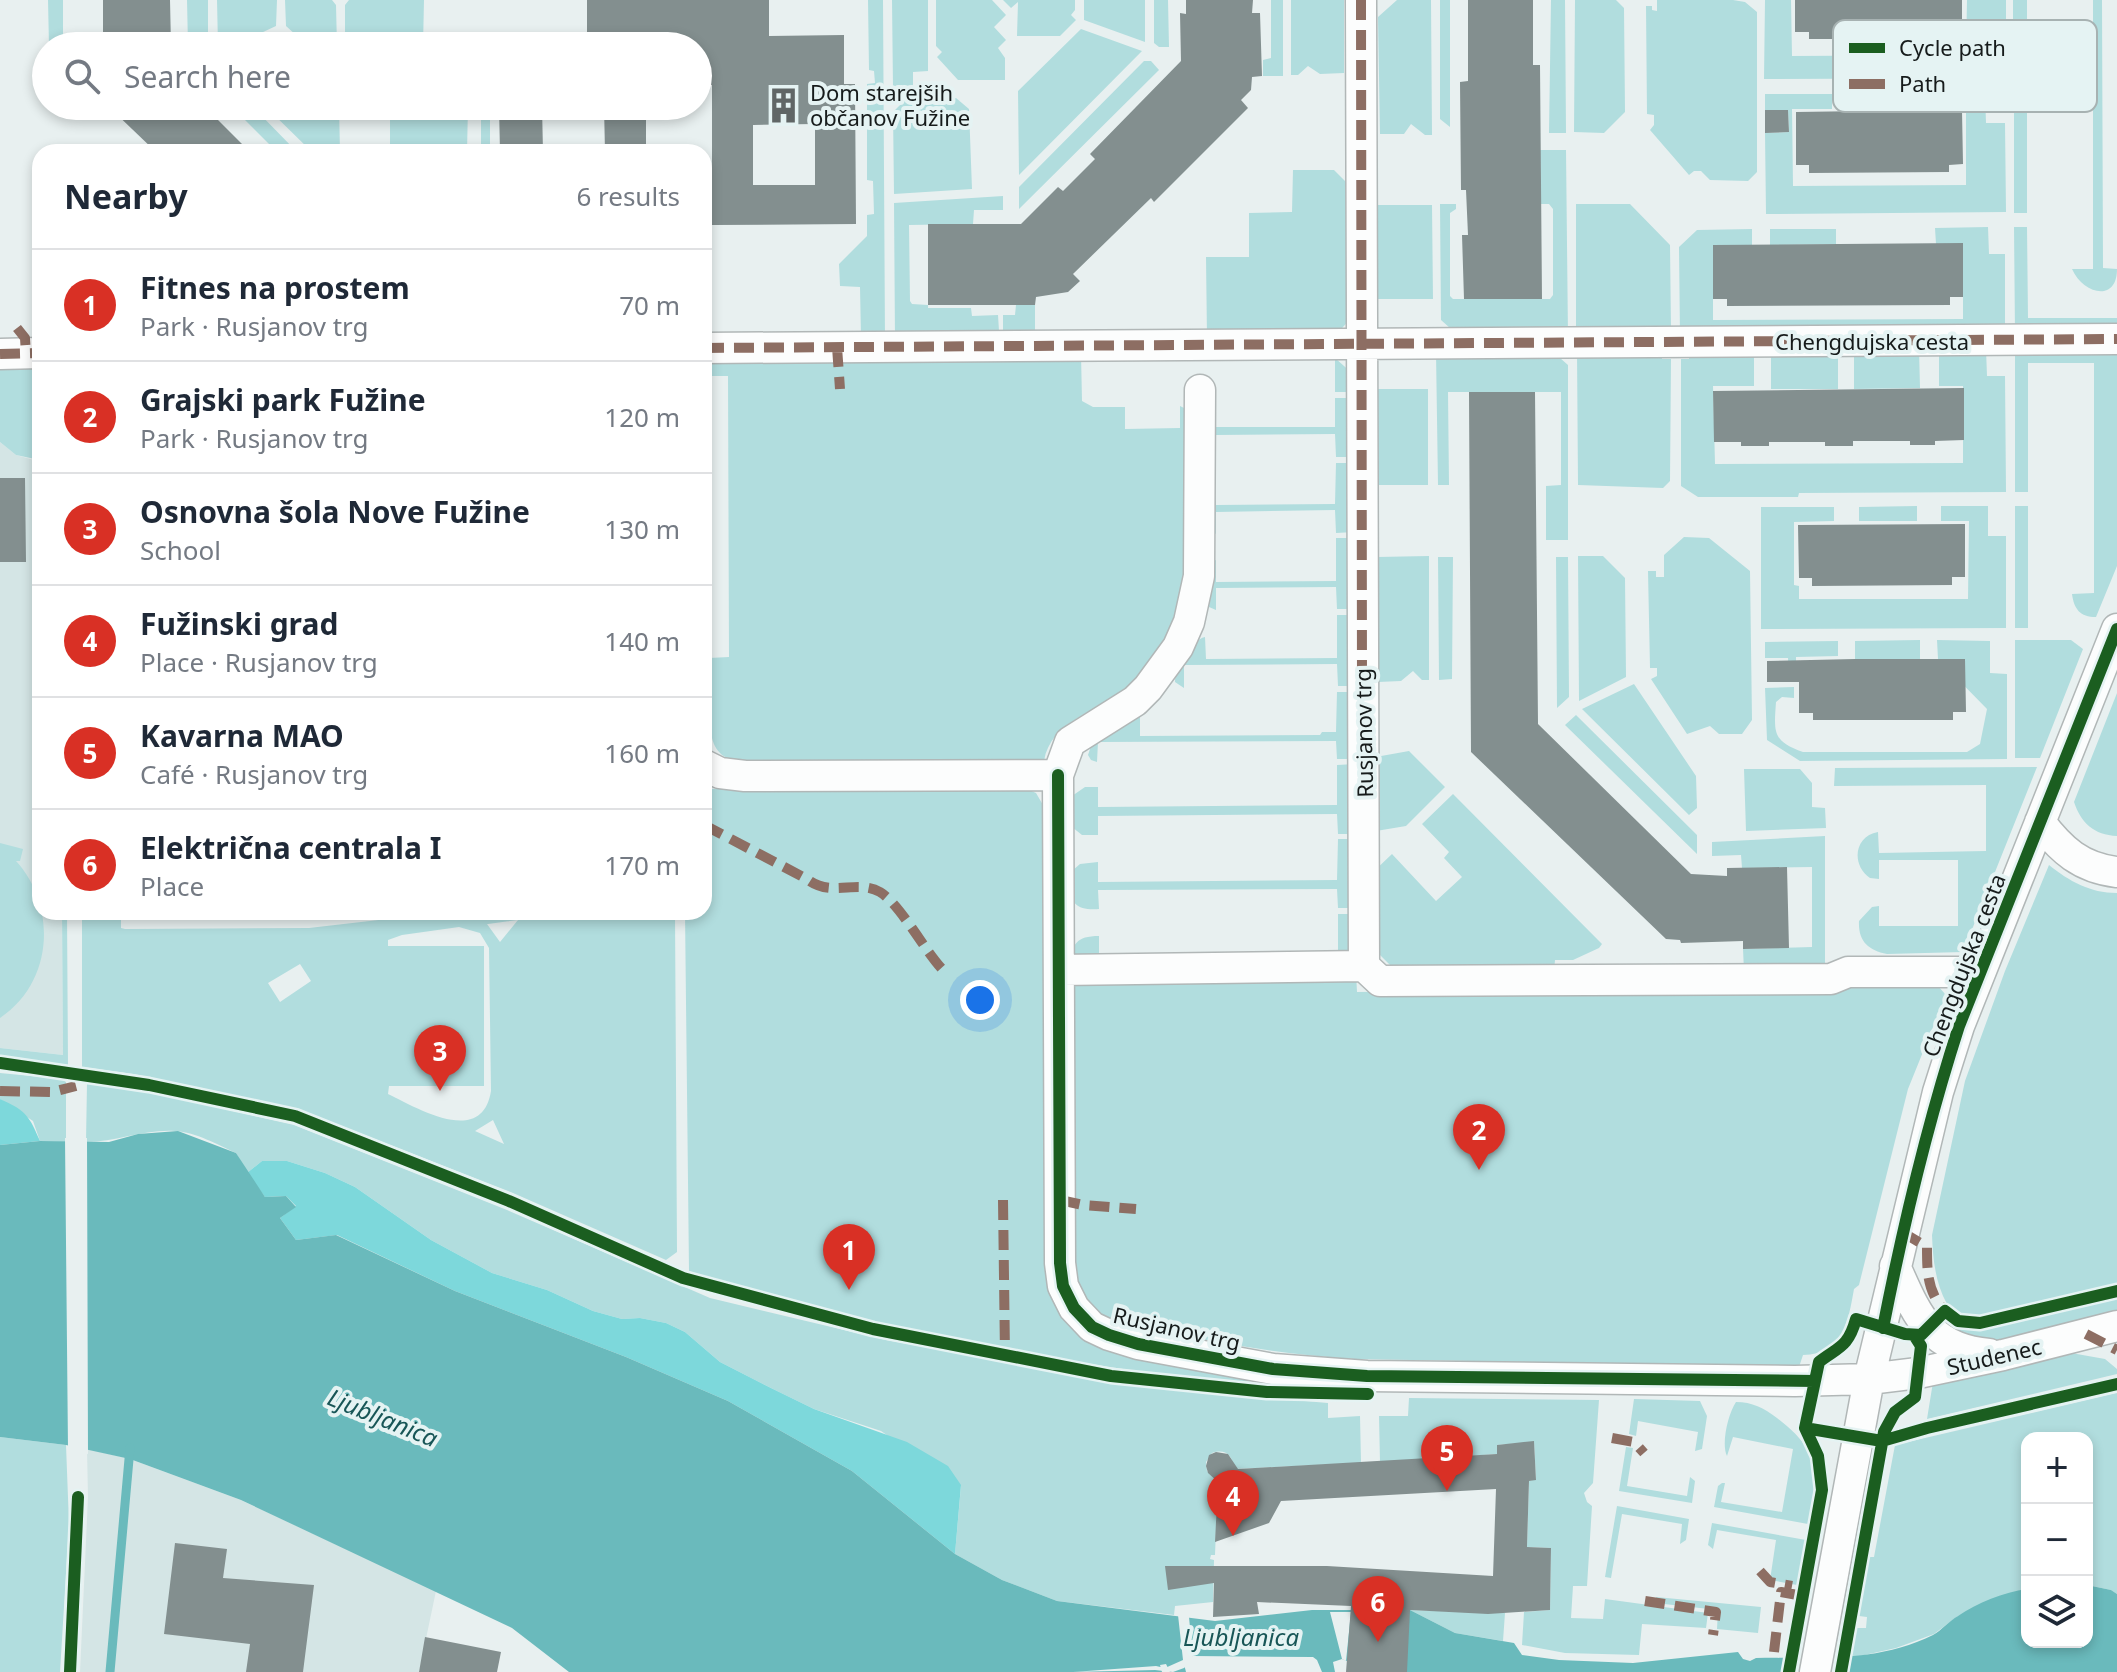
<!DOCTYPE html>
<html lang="en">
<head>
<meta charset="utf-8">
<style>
	:root { --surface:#fff; --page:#f2f2f3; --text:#1f2937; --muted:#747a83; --line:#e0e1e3; --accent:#d93025 }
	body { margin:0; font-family:"Noto Sans",sans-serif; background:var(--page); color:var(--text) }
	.controls { position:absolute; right:24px; bottom:24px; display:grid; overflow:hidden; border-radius:16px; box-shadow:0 4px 12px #0003 }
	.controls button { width:72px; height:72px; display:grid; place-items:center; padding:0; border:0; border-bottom:2px solid var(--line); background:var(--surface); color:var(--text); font:40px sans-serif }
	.you { position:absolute; left:980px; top:1000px; width:28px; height:28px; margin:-20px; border:6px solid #fff; border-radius:50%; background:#1a73e8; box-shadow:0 0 0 12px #1a73e833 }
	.badge { display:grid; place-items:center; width:52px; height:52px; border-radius:50%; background:var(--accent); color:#fff; font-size:26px; font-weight:700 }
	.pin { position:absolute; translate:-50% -66px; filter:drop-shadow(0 2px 4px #0008) }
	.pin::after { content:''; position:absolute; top:42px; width:28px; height:24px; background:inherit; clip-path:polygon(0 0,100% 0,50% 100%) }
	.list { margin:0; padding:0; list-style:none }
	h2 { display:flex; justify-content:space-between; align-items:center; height:104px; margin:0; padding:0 32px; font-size:34px }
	h2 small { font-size:26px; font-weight:400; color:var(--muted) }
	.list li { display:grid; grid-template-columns:52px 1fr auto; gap:24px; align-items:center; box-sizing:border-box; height:112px; padding:0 32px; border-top:2px solid var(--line) }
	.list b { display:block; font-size:30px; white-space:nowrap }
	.list p { margin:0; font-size:26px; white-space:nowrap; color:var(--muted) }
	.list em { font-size:26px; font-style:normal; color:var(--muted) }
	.icon { flex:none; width:44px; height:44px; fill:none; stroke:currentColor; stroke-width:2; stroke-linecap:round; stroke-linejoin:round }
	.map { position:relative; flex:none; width:2117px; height:1672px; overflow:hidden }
	.search { position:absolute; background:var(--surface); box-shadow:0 4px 12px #0003; left:32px; top:32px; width:680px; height:88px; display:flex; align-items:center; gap:20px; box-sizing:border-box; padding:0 28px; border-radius:44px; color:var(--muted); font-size:30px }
	.panel { position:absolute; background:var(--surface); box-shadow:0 4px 12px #0003; left:32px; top:144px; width:680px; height:776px; border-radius:24px }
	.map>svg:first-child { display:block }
</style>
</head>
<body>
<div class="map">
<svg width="2117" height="1672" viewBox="0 0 2117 1672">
	<rect width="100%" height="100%" fill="#e8f0f0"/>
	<path fill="#d4e5e5" d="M0,442L16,455L34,460L35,560L40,561V912H62L63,1055L0,1048Z
		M87,1449L130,1459L241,1500L436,1591L419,1672H80L88,1497Z"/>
	<path fill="#b1ddde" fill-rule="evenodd" d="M48,0H63V46H49Z
		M187,0H208V38L201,46H188Z
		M217,0H277L276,26L233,46H218Z
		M285,0H332L336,5L337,46H308L286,26Z
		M349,0H424L423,46H345V5Z
		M868,0H883L885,341L861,337L860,287L840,286L839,264L867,236V215L874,214L873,181L867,180V84L875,83L874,71L869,70Z
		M892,0H928V71L913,72V88H893Z
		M936,0H992L1006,15L994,27L1006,40L998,48L1005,58V80H958L937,57L942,52L936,46Z
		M1003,0H1075V10L1071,15L1076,20L1060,36H1017L1018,2L1011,8Z
		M1084,0H1145V42L1084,20Z
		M1154,0H1168L1169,47H1159L1154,43Z
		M1271,0H1283V76H1263V60L1271,58Z
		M1291,0H1344V73L1320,74L1308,66L1298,75H1291Z
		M1397,0H1431L1432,135H1425L1411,124L1404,134H1380L1378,17Z
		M1440,0H1450V127L1440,119Z
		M1551,0H1565L1566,133H1549Z
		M1575,0H1616L1624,8L1625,112L1604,133L1574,132Z
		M1657,0H1733L1745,2L1757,12V172L1748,181L1710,180L1701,171H1694L1689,175L1650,130L1654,125V115L1647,114L1646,6H1652V10L1657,11Z
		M1765,0H1791L1792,56L1966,55L1967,0H2006V78L1764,79Z
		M2013,0H2027V79H2013Z
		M2093,0H2102L2103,268L2117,269C2117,303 2083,294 2072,269H2093Z
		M1081,29L1142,51L1019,175L1018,91Z
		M1144,61H1151L1159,70L1019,209V187Z
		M2014,92H2027V213H2014Z
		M1939,93H1985L1986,123H2005L2006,212L1766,214L1765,133L1789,132L1788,110H1765V94H1832V109H1792L1793,186L1966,185V108H1939Z
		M907,98H956L969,109L972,189L894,194L893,112Z
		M231,106H252L297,152H277Z
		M265,106H339L340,152H312Z
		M390,106H468L467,152H390Z
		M481,106H490V152H481Z
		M1540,150H1566L1568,337H1460L1441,320L1440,204H1456V209L1450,213V296L1453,299H1550L1553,295V209L1549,204H1541Z
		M1293,170H1334L1353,189V316L1333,338H1207L1206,257H1249V213L1292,212Z
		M1003,196V210H974L973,224L909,225L910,301L912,304L928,305V308H971L972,316L998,315L999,331H933L895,340L894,203Z
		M1576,204H1630L1670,245L1671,330L1576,336Z
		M1378,205H1432L1433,299H1378Z
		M1988,227L1989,254H2005V335L1680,336L1679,247L1697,230L1752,229V245L1713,246V320L1963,319V244H1936L1935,228Z
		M2014,227H2027L2028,318H2117V333H2015Z
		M1770,229H1836V244L1770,245Z
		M1016,305H1035V330L1003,331V315H1015Z
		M2117,347V566L2096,617C2080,617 2074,609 2072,594L2094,593V363H2028V492H2015V348Z
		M1919,348L1920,388L1854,389V349Z
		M1939,348L1986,349L1987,376H2005L2006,492L1799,493L1798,497H1698L1681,486V359H1689V350H1754V386H1713L1715,464L1963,463V386H1939Z
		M1771,349H1838V389H1771Z
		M1662,350V359H1671L1670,481L1663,488L1578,485L1577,351Z
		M1552,351L1568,365V540H1546V486L1561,485V392H1448L1449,485H1438L1436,352Z
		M1081,354L1082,401L1093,407H1125V429L1180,428V406L1184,408C1184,466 1196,585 1170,633C1159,654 1141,676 1123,690C1095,713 1051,721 1044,761L744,763C725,760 714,753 711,733L709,658L729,657L728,376H708V357Z
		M1335,358L1353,374L1354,392H1335Z
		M0,361H40V460L16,455L0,442Z
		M1377,389H1428V485H1378Z
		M1335,398H1353L1354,457H1336L1335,434L1215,435V457L1212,455L1215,427H1335Z
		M1336,463H1353L1354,532L1336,533L1335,510L1216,512V534L1213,532L1214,483L1216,505L1335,504Z
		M34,478H40V560L35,561Z
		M1917,506V521H1859V507Z
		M1941,506H1988V536H2006V628L1761,629V507H1834V521L1794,522V585L1799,586V599H1968L1969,521H1941Z
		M2015,506H2028V628H2015Z
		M1684,537L1709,538L1750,571L1752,720L1742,734H1719L1710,726L1687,734L1651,679L1657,676V668H1650L1648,571H1656V577H1664V555Z
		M1336,538H1354V609H1337L1336,587L1216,588V610L1209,607L1213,561L1216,560V582L1336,581Z
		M1429,556V680H1422L1413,671L1401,681L1378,682L1377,557Z
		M1578,556H1603L1625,578L1626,677L1579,701Z
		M1438,557H1453L1452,679L1439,680Z
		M1556,557H1568L1569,697L1557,708Z
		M1337,615H1354L1355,686H1338L1337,664L1184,665V688L1175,682C1175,668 1191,640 1205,637L1206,659L1337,658Z
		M1920,640V659L1855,660V641Z
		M1937,640L1990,641V673L2007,674V759L1800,761L1767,740L1765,688L1794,687V698L1782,697L1776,702C1774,732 1772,741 1803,752H1967L1980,744L1987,709L1938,659Z
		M2015,640H2071L2083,649L2040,758H2015Z
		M1838,641V656L1796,657V682H1789L1788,658H1765V642Z
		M1634,684L1696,776L1697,808L1689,815L1582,709Z
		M1337,692H1354L1355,759H1337L1336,741L1098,742L1097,762L1091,760L1088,755L1091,746L1140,714V736L1320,735L1322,732H1336Z
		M2117,693V836C2094,835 2081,823 2074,802Z
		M1576,715L1697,835V854L1565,725Z
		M1409,751L1445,787L1406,826L1370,832V758Z
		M1355,764V834H1338L1337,814L1098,816V835H1082L1072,827V796L1085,787H1098V807L1337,805V765Z
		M2037,767L1963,952L1887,954C1868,950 1858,941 1859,921L1872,907L1879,906V926H1958V860H1879V879L1870,878C1851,865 1854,836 1878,832L1879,853L1986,851V785L1834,786L1835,768Z
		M1744,769H1800L1812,783V807L1825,808L1826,828L1746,831Z
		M1020,786L1036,793L1043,805L1050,1291L1059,1313L1083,1338L1139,1359L1255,1381C1233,1383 1211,1379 1189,1377C1138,1372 1088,1364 1038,1355C920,1332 802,1312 689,1271L685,912H704V789Z
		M1453,794L1602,944L1599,948L1573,960H1555L1554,971L1397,972L1370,945V875L1392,854L1436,901L1462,877L1444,858L1449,852L1422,824Z
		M1825,836V970L1744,971L1743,949L1812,947V867L1742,868L1741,855L1712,856V842Z
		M1338,839H1355L1356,908H1338L1337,889L1098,890L1099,909C1067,911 1070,895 1073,870L1080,864L1098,862V882L1337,880Z
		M0,843L23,849L20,861H16C57,906 54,982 0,1018Z
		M2049,865C2069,881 2090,893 2117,893V1285L1991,1316H1959L1944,1306L1947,1304C1935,1282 1933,1259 1932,1235L1965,1081L2005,971Z
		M62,912H67L68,1065L0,1057V1048L63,1055Z
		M82,912H121V928L125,929L309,928L448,912H675L677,1252L666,1260L513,1193L298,1109L134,1074L82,1067ZM518,920L500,942L487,924H488ZM459,927L480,933L489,948L491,1091C482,1147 419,1109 388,1094L389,1086H484V946H388V940L402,935ZM300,964L311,981L280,1002L268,983ZM493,1120L504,1144L475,1131Z
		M1338,914H1355L1356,963L1070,965C1072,944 1076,936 1099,936V955L1338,954Z
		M1356,973L1357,992L1937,985L1946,995L1908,1089L1859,1285L1854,1289C1848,1322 1844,1354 1803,1355L1799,1367L1355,1359C1282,1355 1212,1342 1141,1327L1139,1330C1098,1319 1095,1315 1074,1278L1070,974Z
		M0,1073L62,1079L66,1082V1142L40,1141L33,1121L0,1099Z
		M87,1083L149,1092L294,1125L507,1210L710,1298L886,1340L1142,1387L1328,1403V1418L1360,1416L1361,1463L1234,1469C1233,1456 1226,1448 1212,1453L1206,1462L1207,1471L1218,1479L1215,1555H1211L1210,1559L1214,1560L1213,1602L1175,1606L1174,1615L1057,1601L1002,1580L955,1554L961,1486L881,1431L814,1409L773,1389L720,1362L685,1332L666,1323L640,1318L622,1319L593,1311L547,1290L492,1273L431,1240L355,1187L325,1173L287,1161H262L247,1173L236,1153C218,1145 196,1132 175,1131C145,1129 116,1142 86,1142Z
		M2117,1296V1313L1999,1342H1973L1950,1327H1994Z
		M2060,1351L2105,1359L2117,1369V1374L1927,1419L1933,1382Z
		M2117,1393V1594L2111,1590L2087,1585V1438H2027V1589L1958,1616L1934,1634L1896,1648L1851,1658L1857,1628H1866L1867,1617L1859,1616L1869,1557H1874L1895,1445Z
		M1409,1398L1599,1400L1593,1483L1584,1493L1587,1502L1592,1506L1587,1586H1573L1571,1618L1603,1619L1605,1599L1708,1613L1706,1628L1642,1624L1639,1655L1565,1653L1522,1645L1524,1612L1550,1610L1551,1548L1527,1547L1529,1481L1536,1479L1534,1442L1497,1445V1454L1380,1462L1379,1416H1408Z
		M1634,1399L1700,1401L1707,1416L1702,1449L1695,1451L1698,1432L1638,1421L1636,1436L1629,1434Z
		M1736,1402C1752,1402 1764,1408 1777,1418C1821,1451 1818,1473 1808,1524L1714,1507L1718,1486L1722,1483H1725L1721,1502L1782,1512L1793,1449L1733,1437L1727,1456C1721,1444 1728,1414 1736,1402Z
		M0,1437L66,1445L69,1524L60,1672H0Z
		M1626,1447L1633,1448L1627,1486L1687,1496L1690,1477L1695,1481L1692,1503L1619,1491Z
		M1617,1506L1689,1519L1686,1540L1680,1544L1682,1524L1622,1514L1611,1578L1605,1577Z
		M1712,1523L1806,1540L1797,1585L1770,1580L1776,1540L1717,1530L1713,1549L1708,1545Z
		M1656,1597L1761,1607L1758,1633L1717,1629L1718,1610L1655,1603Z
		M1410,1610L1505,1613L1503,1641L1455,1633Z"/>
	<path fill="#7dd8db" d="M0,1099C27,1111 29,1116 40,1141L0,1145Z
		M262,1161H287L325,1173L355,1187L431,1240L492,1273L547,1290L593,1311L622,1319L640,1318L666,1323L685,1332L720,1362L773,1389L814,1409L907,1442L948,1466L961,1485L955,1554L852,1471L728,1401L626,1357L455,1291L337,1235L296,1240L280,1218L296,1206L286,1196L265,1197L247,1173Z"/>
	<path fill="#6ababc" d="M178,1131L236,1153L265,1197L286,1196L296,1207L280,1218L296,1240L336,1235L455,1291L626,1357L728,1401L852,1471L955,1554L1002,1580L1057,1601L1215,1621L1312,1610H1410L1455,1633L1514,1643L1522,1655L1559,1660L1633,1663L1738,1652L1743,1659L1750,1661L1756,1658C1816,1657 1877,1663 1933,1635C1942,1630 1949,1621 1958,1616C1977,1603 2004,1592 2027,1589V1642H2087V1585L2111,1590L2117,1594V1672H1373L1342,1659L1333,1662L1335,1672H1322L1317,1660L1313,1657L1193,1656L1183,1660L1186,1672H1170L1166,1664L1160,1665L1162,1672H569L512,1628L241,1500L130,1459L66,1445L0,1437V1145L40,1141L109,1142L138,1134Z"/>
	<path fill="#e8f0f0" d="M65,1138H87L88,1454L68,1450Z
		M1330,1612H1351L1346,1661L1342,1659Z
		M1178,1615L1189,1617L1193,1659L1184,1668L1173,1672L1155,1670L1073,1672L1156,1666L1165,1668L1183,1660Z
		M1785,1654H1852L1849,1672H1781Z"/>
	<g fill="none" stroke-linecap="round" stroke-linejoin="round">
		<path stroke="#6ababc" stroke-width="9" d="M110,1672L130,1448"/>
	</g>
	<path fill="#838f8f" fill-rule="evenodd" d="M103,0H170L171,46H103Z
		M587,0H769V36L844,35V84H855L856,224L712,225V85H698V46H587ZM815,124V185H753V125Z
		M1186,0H1253L1252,13H1260L1262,76L1252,77L1251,90L1241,100L1248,108L1154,202L1151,198L1073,274L1080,281L1068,292L1036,297L1035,305H928V224H1021L1058,187L1063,191L1095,159L1090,154L1181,61L1180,13L1186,14Z
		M1468,0H1533V65H1540L1542,299H1464L1462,235H1468L1466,190H1461L1460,82L1468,81Z
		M1795,0H1962V30H1949V39H1809V32H1795Z
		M108,106H204L250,152H156Z
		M499,106H542L543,152H500Z
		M604,106H646V152H605Z
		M1765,110H1788L1789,132L1765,133Z
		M1935,110L1962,111L1963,164L1949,165V172L1809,173V165H1796V112Z
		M1963,243V297H1950V305L1727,306V299H1713V245Z
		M1964,388V440L1935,441V445H1910V441H1853V446H1825V442H1769V446H1741V442H1714L1713,391Z
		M1469,392H1535L1538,724L1691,874L1727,876V868L1787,867L1789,948L1743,949V941L1681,943L1680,940L1666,939L1471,752Z
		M0,478H25L26,562H0Z
		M1965,524V577H1952V585L1812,586V578H1799L1798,525Z
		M1855,659H1965L1966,712H1953V720H1813V713H1799V682H1767V661Z
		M1534,1441L1536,1480L1529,1481L1527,1547L1551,1548L1550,1610L1488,1614L1410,1610L1407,1672H1346L1351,1606L1257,1602L1259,1614L1213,1617L1214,1583L1168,1590L1165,1566H1327L1493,1576L1496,1489L1281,1501L1269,1523L1215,1542L1218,1482L1208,1473L1206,1466L1209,1455L1216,1452L1228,1454L1238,1469L1497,1454V1445Z
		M175,1543L227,1549L223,1578L314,1585L303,1672H246L250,1644L164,1634Z
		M425,1637L501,1652L497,1672H419Z"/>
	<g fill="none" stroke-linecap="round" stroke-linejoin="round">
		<defs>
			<path id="minor" d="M1361,0L1364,966L1380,981L1831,979L1848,972H1980
				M704,348L2117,339
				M0,354L40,353
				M1200,390L1199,576L1189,622L1178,647L1148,688L1135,701L1070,742L1058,775L1060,1263L1063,1286L1074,1308L1092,1327L1109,1335L1138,1344L1273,1369L1367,1376L1795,1381L1869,1379L1918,1373L2003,1355L2117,1326
				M704,765L720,773L745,776L1058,775
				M2040,822C2061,850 2081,868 2117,872
				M1059,970L1364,966
				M1895,1266C1917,1315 1929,1349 1989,1354
				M1815,1672L1869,1379L1938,1092L1959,1026L2117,629"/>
		</defs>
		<use href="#minor" stroke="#b1b7b7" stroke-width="33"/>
		<use href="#minor" stroke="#fcfdfd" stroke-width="30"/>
		<path stroke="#8d6e63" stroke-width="10" stroke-dasharray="20 10" stroke-linecap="butt" d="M1361,0L1362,692
			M17,328L25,338L26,354
			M837,347L840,389
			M704,348L2117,339
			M0,354L40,353
			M704,825L807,879C831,898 857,879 880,892C900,904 924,950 943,970
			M0,1091L52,1092L76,1086
			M1003,1200L1005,1355
			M1060,1200L1083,1205L1136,1209
			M1902,1232L1927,1247C1927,1271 1927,1292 1945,1311
			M2086,1334L2117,1350
			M1612,1438L1634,1442L1644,1453
			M1760,1571L1770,1582L1792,1586
			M1645,1601L1716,1612L1713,1635
			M1774,1652L1781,1592L1803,1596"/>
		<defs>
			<path id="cycleway" d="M1058,775L1060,1263L1063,1286L1074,1308L1092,1327L1109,1335L1138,1344L1273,1369L1367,1376L1815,1381
				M0,1063L149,1085L295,1116L509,1201L683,1278L873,1329L1111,1376L1267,1392L1368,1394
				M1883,1328C1903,1226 1927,1125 1959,1026L2117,629
				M1805,1428L1819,1362C1838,1347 1848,1348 1856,1319L1905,1334L1921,1335L1945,1311L1958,1321L1980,1323L2117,1291
				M1805,1428L1882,1441L1927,1428L2117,1384
				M70,1672L78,1497
				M1789,1672L1822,1490L1818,1456L1805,1428
				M1841,1672L1884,1432L1895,1412L1915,1397L1921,1346L1914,1335"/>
		</defs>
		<use href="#cycleway" stroke="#e5f3f3" stroke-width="17"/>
		<use href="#cycleway" stroke="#1b5e20" stroke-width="12"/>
	</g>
	<defs>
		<symbol id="building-bare" viewBox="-9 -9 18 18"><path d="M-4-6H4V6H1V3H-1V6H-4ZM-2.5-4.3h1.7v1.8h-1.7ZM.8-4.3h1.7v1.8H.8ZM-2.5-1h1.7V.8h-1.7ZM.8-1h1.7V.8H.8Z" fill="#606666" stroke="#e5f3f3" stroke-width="2.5" paint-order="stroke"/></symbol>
	</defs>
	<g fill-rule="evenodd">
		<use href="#building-bare" x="758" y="80" width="51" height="51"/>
	</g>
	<g text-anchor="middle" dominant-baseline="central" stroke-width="8" stroke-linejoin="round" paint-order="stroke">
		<g font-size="22" fill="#161b1b" stroke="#e5f3f3" text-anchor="start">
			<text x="810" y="92">Dom starejših<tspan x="810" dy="25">občanov Fužine</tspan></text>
		</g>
		<g font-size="22" fill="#161b1b" stroke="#e5f3f3">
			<text x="1872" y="341">Chengdujska cesta</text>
			<text transform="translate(1363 733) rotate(-91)">Rusjanov trg</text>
			<text transform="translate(1963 965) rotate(-69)">Chengdujska cesta</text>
			<text transform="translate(1177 1328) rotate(13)">Rusjanov trg</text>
			<text transform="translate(1994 1356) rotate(-13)">Studenec</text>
		</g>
		<g font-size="24" font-style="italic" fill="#185657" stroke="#e5f3f3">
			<text transform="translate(383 1417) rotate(22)">Ljubljanica</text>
			<text x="1241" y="1636">Ljubljanica</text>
		</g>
	</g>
	<rect x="1833" y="20" width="264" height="92" rx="12" fill="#e5f3f3" stroke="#a7b2b2" stroke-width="2"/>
	<rect x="1849" y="43" width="36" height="10" fill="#1b5e20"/>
	<rect x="1849" y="79" width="36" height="10" fill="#8d6e63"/>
	<g font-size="22" fill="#161b1b">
		<text x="1899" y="56">Cycle path</text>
		<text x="1899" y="92">Path</text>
	</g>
</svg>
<div class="controls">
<button>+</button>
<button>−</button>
<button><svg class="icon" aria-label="layers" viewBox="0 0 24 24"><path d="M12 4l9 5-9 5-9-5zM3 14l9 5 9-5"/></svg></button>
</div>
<div class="you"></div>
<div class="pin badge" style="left:849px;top:1290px">1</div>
<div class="pin badge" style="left:1479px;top:1170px">2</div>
<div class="pin badge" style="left:440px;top:1091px">3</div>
<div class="pin badge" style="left:1233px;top:1536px">4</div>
<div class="pin badge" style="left:1447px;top:1491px">5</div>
<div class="pin badge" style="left:1378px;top:1642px">6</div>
<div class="search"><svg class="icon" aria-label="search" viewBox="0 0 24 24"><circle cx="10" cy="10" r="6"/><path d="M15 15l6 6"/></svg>Search here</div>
<section class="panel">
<h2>Nearby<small>6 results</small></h2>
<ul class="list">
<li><span class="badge">1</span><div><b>Fitnes na prostem</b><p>Park · Rusjanov trg</p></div><em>70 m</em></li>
<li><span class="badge">2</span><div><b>Grajski park Fužine</b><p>Park · Rusjanov trg</p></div><em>120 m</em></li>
<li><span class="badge">3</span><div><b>Osnovna šola Nove Fužine</b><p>School</p></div><em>130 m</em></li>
<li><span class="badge">4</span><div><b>Fužinski grad</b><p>Place · Rusjanov trg</p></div><em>140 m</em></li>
<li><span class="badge">5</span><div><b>Kavarna MAO</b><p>Café · Rusjanov trg</p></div><em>160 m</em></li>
<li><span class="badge">6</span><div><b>Električna centrala I</b><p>Place</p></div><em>170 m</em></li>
</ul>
</section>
</div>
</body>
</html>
